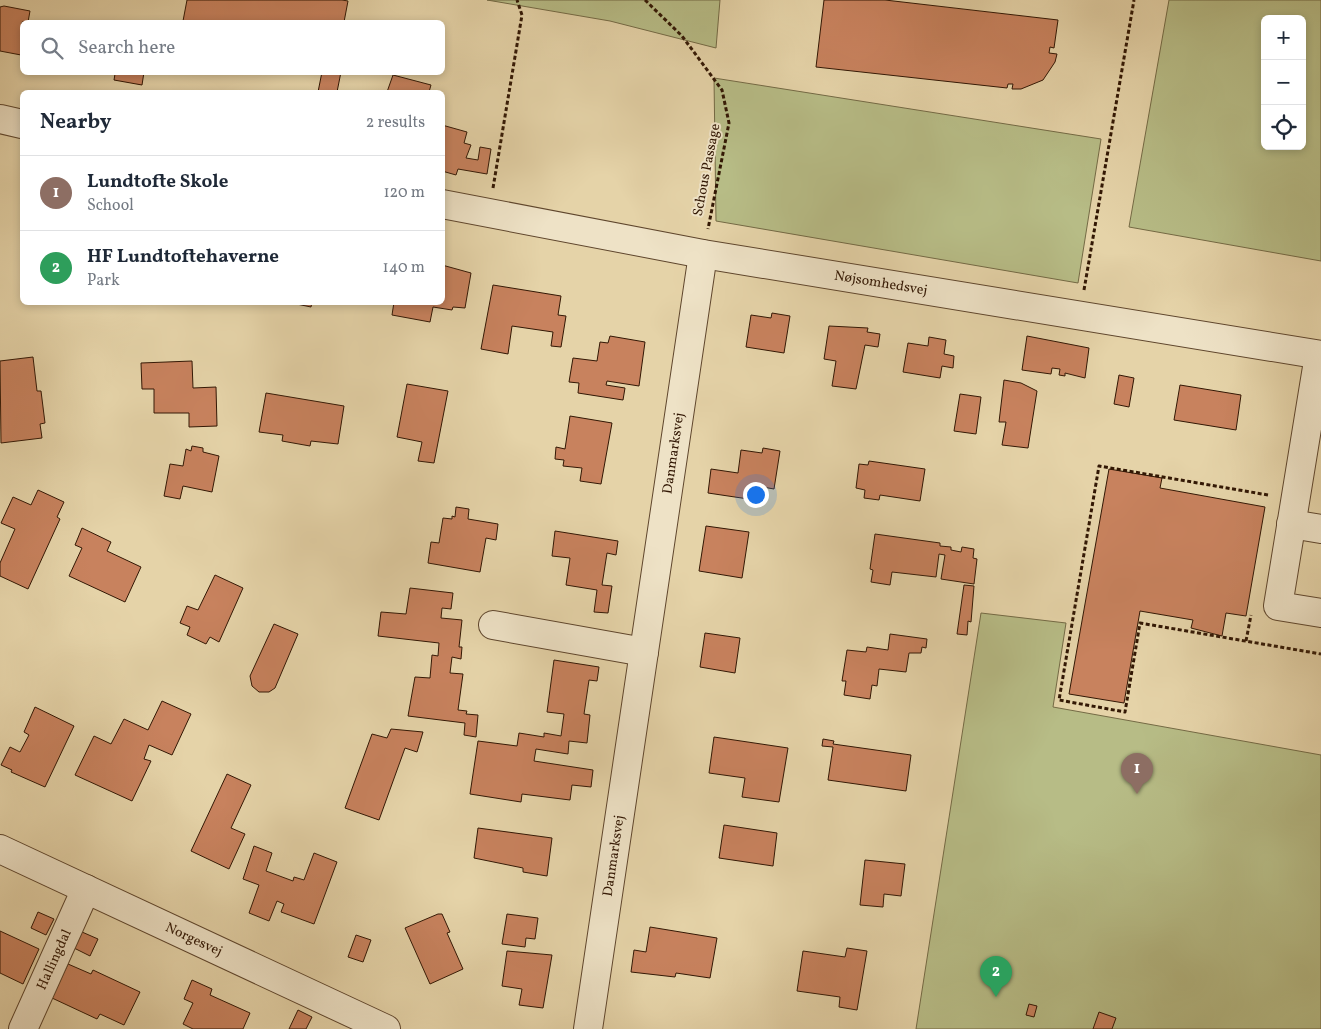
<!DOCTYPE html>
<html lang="en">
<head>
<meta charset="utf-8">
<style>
	:root { --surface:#fff; --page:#f2f2f3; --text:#1f2937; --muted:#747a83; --line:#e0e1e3; --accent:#db2777 }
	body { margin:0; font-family:Vollkorn,serif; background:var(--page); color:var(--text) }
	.controls { position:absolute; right:15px; top:15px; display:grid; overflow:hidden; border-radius:8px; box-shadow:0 2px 8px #0003 }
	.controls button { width:45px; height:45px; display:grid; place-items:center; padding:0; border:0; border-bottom:1px solid var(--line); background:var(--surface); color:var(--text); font:25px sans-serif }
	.you { position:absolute; left:755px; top:494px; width:18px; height:18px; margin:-12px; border:4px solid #fff; border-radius:50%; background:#1a73e8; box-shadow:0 0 0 8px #1a73e833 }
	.badge { display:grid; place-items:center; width:32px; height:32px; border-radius:50%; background:var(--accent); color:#fff; font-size:16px; font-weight:700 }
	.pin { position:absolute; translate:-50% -41px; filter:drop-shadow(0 1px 2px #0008) }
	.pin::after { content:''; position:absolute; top:26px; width:18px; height:15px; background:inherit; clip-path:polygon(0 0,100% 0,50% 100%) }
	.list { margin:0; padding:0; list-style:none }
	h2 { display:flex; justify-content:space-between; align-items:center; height:65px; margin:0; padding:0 20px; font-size:21px }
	h2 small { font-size:16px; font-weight:400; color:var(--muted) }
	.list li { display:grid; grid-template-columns:32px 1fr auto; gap:15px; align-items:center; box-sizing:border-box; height:75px; padding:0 20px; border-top:1px solid var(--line) }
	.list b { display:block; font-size:19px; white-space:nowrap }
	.list p { margin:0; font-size:16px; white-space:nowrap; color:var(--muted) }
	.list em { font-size:16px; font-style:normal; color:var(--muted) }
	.icon { flex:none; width:28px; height:28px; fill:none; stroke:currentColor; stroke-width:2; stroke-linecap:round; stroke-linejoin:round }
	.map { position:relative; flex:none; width:1321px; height:1029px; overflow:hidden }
	.search { position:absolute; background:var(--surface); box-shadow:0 2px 8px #0003; left:20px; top:20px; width:425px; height:55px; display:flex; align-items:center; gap:12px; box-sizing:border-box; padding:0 18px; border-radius:8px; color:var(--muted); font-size:19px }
	.panel { position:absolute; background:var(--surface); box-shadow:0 2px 8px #0003; left:20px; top:90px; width:425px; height:215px; border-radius:8px }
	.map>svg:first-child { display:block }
</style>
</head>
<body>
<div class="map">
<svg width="1321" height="1029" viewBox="0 0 1321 1029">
	<rect width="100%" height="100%" fill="#e5d3a8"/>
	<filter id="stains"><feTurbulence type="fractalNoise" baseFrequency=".004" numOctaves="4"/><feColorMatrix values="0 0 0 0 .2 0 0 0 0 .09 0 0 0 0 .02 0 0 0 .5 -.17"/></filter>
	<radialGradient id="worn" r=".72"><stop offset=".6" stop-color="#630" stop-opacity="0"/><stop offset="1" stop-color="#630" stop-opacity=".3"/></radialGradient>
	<path fill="#b7bc86" stroke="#746a45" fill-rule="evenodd" d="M487,0H720L716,48L610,21Z
		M1169,0H1321V261L1129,227ZM1265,19H1302V146H1265Z
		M714,78L1101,139L1078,283L716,221Z
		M981,613L1066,623L1053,707L1321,755V1029H916Z"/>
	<path fill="#c8825e" stroke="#321704" d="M187,0H342L348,1L344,22H192L183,21Z
		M824,0H885L1058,20L1054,48L1050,47L1049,53L1057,54L1055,62L1043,80L1021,89H1012L1013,84H1008L1007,88L816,67Z
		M4,6L30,11L28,22H22L21,55L0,51V7Z
		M106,72H144L142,85L114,80L115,74Z
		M322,72H341L337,92H318Z
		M393,75L431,85L429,92H387Z
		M442,125L467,132L464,143L471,145L466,158L478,160L480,147L491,149L487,174L458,169L456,175L442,171Z
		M442,265L471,273L465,308L453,307L452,310L433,307L430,322L392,315L394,302H442Z
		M493,285L561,296L558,315L566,316L561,347L551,346L553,332L512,326L508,354L481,349Z
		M287,302H312L311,307Z
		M772,313L790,316L784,353L746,347L751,315L771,318Z
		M829,326L868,328L867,332L880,334L878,347L865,345L856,389L832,386L836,361L824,359Z
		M610,336L645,342L639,386L607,381L606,385L625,388L623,400L578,393L579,383L569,382L573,358L597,361L600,342L608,343Z
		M1027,336L1089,348L1085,378L1065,373V376L1059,375L1060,369L1052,368L1051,374L1022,370Z
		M929,337L946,340L944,354L954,356L953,368L942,366L940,378L903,372L908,343L928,346Z
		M33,357L37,391H41L45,423L40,424L42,438L1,443L0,361Z
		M192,361L193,388L216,387L217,426L189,427V413H154V389H142L141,363Z
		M1119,375L1134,378L1129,407L1114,404Z
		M1004,380L1021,383L1037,391L1028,448L1002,445L1006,422H999Z
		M407,384L448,391L434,463L418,461L422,442L397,437Z
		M1180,385L1241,395L1236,430L1174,420Z
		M266,393L344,406L338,444L311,441L310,446L282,441L283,435L259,432Z
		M960,394L981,397L976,434L954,431Z
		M570,416L612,423L601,484L580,481L582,468L563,466L564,460L555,459L556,447L565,449Z
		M192,446L203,448V452L219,456L212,492L183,486L180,499L164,496L170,464L183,466L186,449L191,451Z
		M763,448L780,451L774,489L757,486L755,500L708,493L711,469L738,473L741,450L762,453Z
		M869,461L925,469L920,501L880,495L879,500L864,498L865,490L856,488L859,464L868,465Z
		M1109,469L1162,478L1160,488L1265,507L1246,616L1226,613L1222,636L1191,628L1193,620L1140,611L1124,703L1069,694Z
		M38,490L64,502L57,517L60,519L28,589L0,576V563L15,529L1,523L13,497L31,505Z
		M456,507L469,509L468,519L498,524L496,540L486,538L480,572L428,563L431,542L439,543L443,518L452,519V516L455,517Z
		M706,526L749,532L742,578L699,571Z
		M82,528L111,542L107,551L141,567L125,602L69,576L82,548L75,545Z
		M555,531L618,541L616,555L607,553L602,585L612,586L608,613L594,612L597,590L566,585L570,558L552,556Z
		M875,534L940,543V546L951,547V550L961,552L962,547L974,549L973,558L977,559L974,584L941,579L945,555L939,554L936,577L892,572L890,585L871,582L873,570L870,569Z
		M215,575L243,588L219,642L210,637L206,644L187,635L190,627L180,623L187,606L198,610Z
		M964,585L974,586L971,622L968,621L967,635L957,634Z
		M410,588L453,593L451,609L442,608L441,618L462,620L459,647H462L461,659L452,657L450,673L463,674L458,710L467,711L466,714L478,715L476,737L464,735L465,723L408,716L415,677L430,678L432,655L438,656L439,643L378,636L381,612L406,614Z
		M274,624L298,634L275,688L269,692H259L252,686L250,676Z
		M705,633L740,638L735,673L700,667Z
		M890,634L927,639L926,648L922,647L921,653H909L906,672L879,669L877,686L872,685L870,699L844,695L846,681H842L847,650L866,652L867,647L888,650Z
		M554,660L599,667L597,681L589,680L584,714L590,715L587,743L569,741L568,754L536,749L534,761L593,770L591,787L572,785L570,800L522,794L521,802L470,794L478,741L517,746L519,733L544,737V733L561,736L564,714L547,712Z
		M162,701L191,714L172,755L149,745L144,759L151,761L132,801L75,775L94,736L111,744L124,719L148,730Z
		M35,707L74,726L45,787L11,772L12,770L1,765L10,747L20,752L29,735L24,732Z
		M391,729L423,732L417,752L405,748L379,820L345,808L372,734L387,738Z
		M714,737L788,748L779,802L742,797L745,778L709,773Z
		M823,739L834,741L833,744L911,755L906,791L828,780L833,747L822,746Z
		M227,774L251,785L231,828L245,834L229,869L191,851Z
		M724,825L777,833L773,866L719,858Z
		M478,828L552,838L547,876L523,872V868L474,858Z
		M254,846L272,853L266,871L293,881L294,877L304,880L314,853L337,862L314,924L281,912L284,904L277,901L269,921L249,913L259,885L243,879Z
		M865,860L905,864L901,896L884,894L883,907L860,905Z
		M38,912L54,919L46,935L31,928Z
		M438,914H442L450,932L447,933L463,969L430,984L405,928Z
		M507,914L538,918L535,939L526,938L525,947L502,944Z
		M650,927L717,938L710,978L676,973L675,977L631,972L634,950L646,952Z
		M0,931L39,949L23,984L0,973Z
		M82,932L98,939L90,956L74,948Z
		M356,935L371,940L363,962L348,957Z
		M847,948L867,951L857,1010L839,1007L840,997L797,991L803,951L845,957Z
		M507,951L552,955L543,1008L519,1005L522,989L502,986Z
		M68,964L91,974L93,970L140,992L124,1025L100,1014L97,1019L52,998Z
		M192,980L212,989L210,995L250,1013L243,1029H193L183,1024L193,1003L184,999Z
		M1029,1004L1037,1006L1034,1017L1026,1015Z
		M298,1010L312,1017L306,1029H289Z
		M1099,1012L1116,1018L1112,1029H1093Z"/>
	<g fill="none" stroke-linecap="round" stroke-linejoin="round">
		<defs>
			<g id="minor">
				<path d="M0,119L22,124"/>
				<path id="s1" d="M442,204L703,254L1321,355"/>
				<path d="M1319,355L1278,606L1321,613"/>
				<path d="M1291,524L1321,529"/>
				<path d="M493,625L644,652"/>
				<path id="s2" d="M0,849L386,1029"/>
				<path id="s3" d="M23,1029L86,889"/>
				<path id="s4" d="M588,1029L703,254"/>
			</g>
		</defs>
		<use href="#minor" stroke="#5f462d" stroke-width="30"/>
		<path stroke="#321704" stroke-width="3" stroke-dasharray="4 2.5" stroke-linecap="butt" d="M645,0L682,36L722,90L729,123L708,229
			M493,188L522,15L517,0
			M1084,290L1134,0
			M1268,495L1099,466L1059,700L1125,712L1140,623L1321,654
			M1246,641L1251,615"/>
		<use href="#minor" stroke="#eee2c6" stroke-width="28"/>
	</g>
	<g text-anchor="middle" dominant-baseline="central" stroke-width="4" stroke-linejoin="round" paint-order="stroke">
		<g font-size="14" fill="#321704" stroke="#eee2c6">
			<text transform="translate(707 170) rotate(-79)">Schous Passage</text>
			<text stroke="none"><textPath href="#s1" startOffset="446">Nøjsomhedsvej</textPath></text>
			<text stroke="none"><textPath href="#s4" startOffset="582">Danmarksvej</textPath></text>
			<text stroke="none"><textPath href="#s4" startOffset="175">Danmarksvej</textPath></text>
			<text stroke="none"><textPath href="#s2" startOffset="214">Norgesvej</textPath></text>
			<text stroke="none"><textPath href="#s3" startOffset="76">Hallingdal</textPath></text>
		</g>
	</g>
	<rect width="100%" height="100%" filter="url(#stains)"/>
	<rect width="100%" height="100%" fill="url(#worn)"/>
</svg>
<div class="controls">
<button>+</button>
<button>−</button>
<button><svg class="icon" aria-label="locate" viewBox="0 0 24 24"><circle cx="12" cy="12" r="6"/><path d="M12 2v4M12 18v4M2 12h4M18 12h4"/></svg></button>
</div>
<div class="you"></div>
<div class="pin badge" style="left:1137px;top:794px;background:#8d6e63">1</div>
<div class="pin badge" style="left:996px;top:997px;background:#2e9e5b">2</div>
<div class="search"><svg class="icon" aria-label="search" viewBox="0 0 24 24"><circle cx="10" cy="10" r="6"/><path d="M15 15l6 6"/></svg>Search here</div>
<section class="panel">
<h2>Nearby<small>2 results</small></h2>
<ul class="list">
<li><span class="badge" style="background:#8d6e63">1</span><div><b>Lundtofte Skole</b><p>School</p></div><em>120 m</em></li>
<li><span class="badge" style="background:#2e9e5b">2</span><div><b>HF Lundtoftehaverne</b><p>Park</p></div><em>140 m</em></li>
</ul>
</section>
</div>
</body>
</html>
